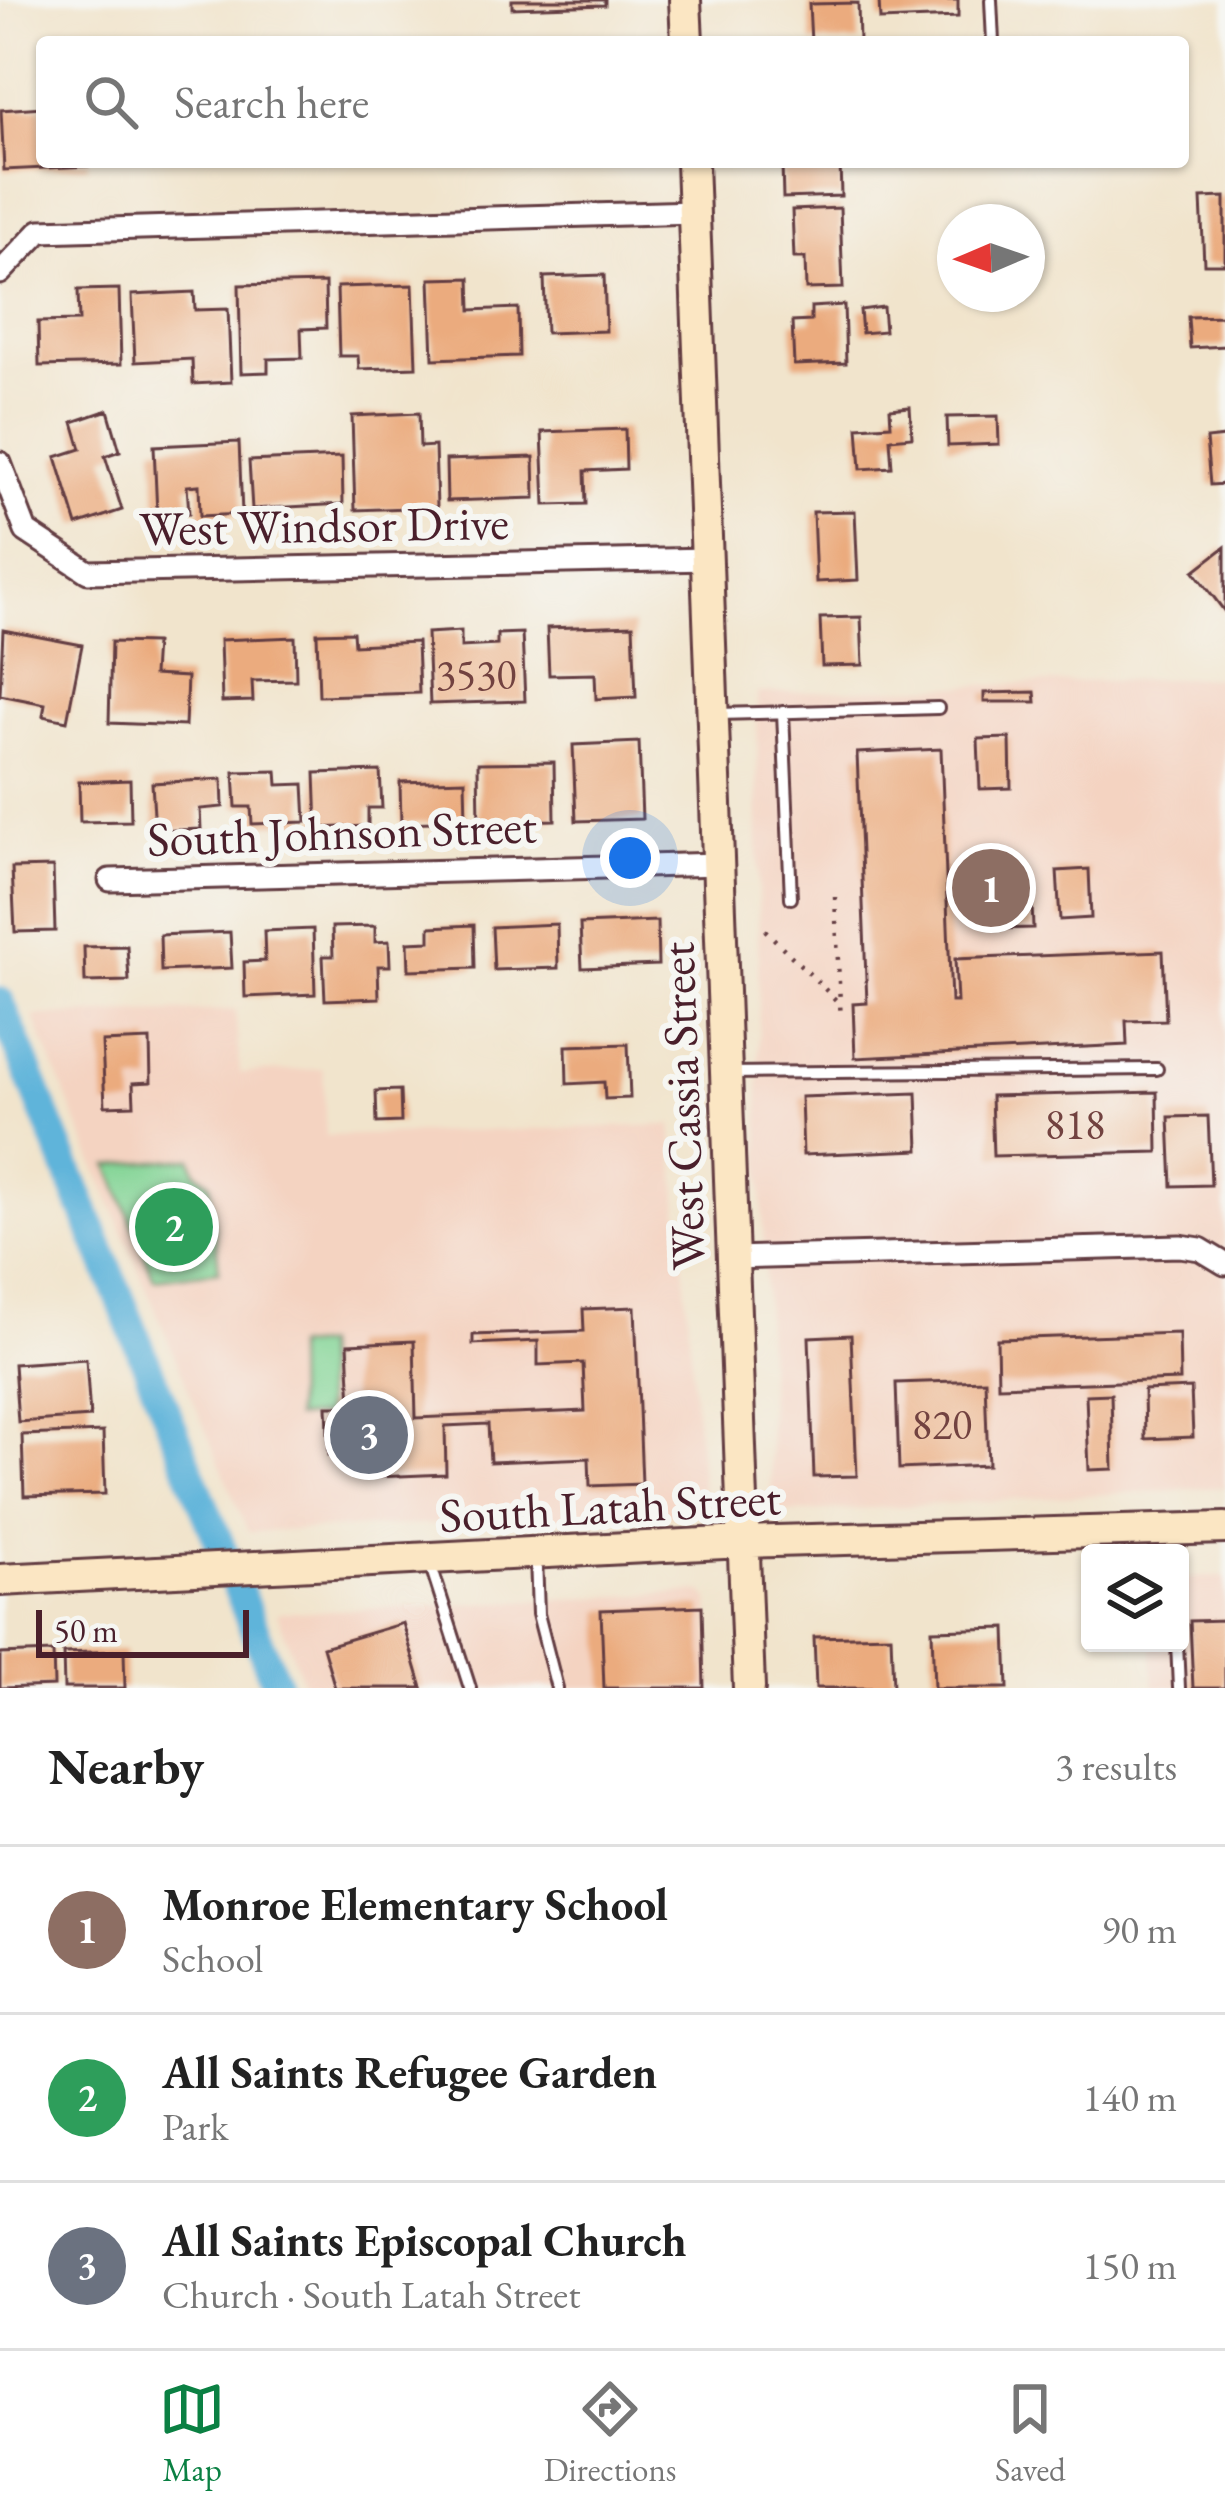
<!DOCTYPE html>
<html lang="en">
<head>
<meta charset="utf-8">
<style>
	:root { --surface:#fff; --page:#f6f6f6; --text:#222; --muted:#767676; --line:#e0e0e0; --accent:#0b8043 }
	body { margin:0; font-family:"EB Garamond",serif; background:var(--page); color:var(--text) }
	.controls { position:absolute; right:36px; bottom:36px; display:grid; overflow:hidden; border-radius:12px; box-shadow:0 3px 9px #0004 }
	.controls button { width:108px; height:108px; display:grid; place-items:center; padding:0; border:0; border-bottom:3px solid var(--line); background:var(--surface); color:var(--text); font:60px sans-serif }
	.compass { position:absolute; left:937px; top:204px; width:108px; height:108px; border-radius:50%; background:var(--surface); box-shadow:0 3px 9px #0004; rotate:268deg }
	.scale { position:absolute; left:36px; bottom:30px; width:213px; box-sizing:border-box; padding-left:12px; border:6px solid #4a1f2b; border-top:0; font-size:33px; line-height:42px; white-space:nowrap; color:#4a1f2b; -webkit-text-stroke:9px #f6f6f2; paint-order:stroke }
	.you { position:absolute; left:630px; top:858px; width:42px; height:42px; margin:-30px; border:9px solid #fff; border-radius:50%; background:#1a73e8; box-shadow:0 0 0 18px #1a73e833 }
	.badge { display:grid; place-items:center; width:78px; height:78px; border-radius:50%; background:var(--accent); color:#fff; font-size:39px; font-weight:700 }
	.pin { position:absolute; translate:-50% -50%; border:6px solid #fff; box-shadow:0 3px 12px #0006 }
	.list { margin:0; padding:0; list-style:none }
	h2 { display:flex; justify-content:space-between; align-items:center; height:156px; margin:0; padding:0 48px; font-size:51px }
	h2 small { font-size:39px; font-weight:400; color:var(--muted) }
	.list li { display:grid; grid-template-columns:78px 1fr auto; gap:36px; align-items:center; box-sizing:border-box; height:168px; padding:0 48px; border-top:3px solid var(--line) }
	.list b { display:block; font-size:45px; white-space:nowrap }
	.list p { margin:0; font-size:39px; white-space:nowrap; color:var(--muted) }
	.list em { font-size:39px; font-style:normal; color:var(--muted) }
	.icon { flex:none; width:66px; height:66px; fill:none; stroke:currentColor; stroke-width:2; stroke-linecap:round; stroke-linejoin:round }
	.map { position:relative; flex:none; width:1225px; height:1688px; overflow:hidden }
	.search { position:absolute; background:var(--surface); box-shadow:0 3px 9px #0004; left:36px; right:36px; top:36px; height:132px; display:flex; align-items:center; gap:30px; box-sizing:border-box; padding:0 42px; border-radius:12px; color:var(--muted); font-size:45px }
	.sheet { height:660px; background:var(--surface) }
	nav { display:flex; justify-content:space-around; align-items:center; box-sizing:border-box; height:168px; border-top:3px solid var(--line); background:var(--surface); font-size:33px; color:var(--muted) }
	nav a { display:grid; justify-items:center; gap:6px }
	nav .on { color:var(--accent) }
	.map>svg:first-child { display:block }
</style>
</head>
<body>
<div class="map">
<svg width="1225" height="1688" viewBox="0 0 1225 1688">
	<rect width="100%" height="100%" fill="#f6f6f2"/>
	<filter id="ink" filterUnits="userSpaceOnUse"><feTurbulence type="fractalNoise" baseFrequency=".00833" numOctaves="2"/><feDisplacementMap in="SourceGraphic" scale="24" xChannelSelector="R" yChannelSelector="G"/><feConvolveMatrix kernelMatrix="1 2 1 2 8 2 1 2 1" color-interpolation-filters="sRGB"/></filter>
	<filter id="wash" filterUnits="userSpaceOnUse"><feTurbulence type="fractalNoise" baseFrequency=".004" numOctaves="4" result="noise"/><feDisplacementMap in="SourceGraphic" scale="48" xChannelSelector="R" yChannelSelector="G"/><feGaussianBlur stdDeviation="2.7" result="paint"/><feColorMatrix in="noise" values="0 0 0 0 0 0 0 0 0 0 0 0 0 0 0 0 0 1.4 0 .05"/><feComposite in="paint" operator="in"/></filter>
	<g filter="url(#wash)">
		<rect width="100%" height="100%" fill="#f1e4cc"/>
		<path fill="#f4d3c1" d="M1225,677V1487L772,1514L759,1099L757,693Z
			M235,1010L240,1073L323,1069L326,1136L672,1125L703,1503L690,1514L248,1532L33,1016Z
			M1225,1577V1688H1154L1152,1643H1180V1578Z
			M703,1592L709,1600L712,1688H305L277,1613Z"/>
		<path fill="#83d495" stroke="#667a60" stroke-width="3" d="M191,1158L196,1172L210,1183L219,1271L154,1279L109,1165Z
			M322,1345L325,1416L295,1418L294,1347Z"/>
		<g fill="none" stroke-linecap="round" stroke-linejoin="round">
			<path stroke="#5eb4da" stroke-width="30" d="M0,1002L278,1688"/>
		</g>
		<g id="blocks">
			<path fill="#ebab7e" d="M512,0H605V5L512,8Z
				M879,0H958V17L880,20Z
				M858,3L859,42H811L809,4Z
				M42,107V162H88V166L4,170L1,110Z
				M840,162L841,196L783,198L782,164Z
				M1225,197V264H1204L1201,198Z
				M840,208L843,288L806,289L805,258H794L792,210Z
				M604,275L606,331L546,333L544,277Z
				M470,278L471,310L518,308L519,356L433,359L430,279Z
				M325,283L326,328L301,329L302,358L268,359V372L241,373L239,285Z
				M413,285L416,367L359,369L358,356H339L337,287Z
				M119,289L121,364L39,366L38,322L79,321L78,290Z
				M194,292L195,310L228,309L231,382L193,384L192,359L135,362L132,295Z
				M844,305L846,363L794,365L792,322L811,321V307Z
				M883,307L885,331L862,333L860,310Z
				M1225,316V346L1190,348L1188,317Z
				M910,407L912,437L890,439L892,467L861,469L858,427L891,425L890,409Z
				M108,410L120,451L105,456L122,510L77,525L56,457L81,449L73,422Z
				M419,413L420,447L435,446L437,507L355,510L352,416Z
				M998,416L999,444L948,446L947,417Z
				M625,429L626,469L585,471L586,504L545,505L542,432Z
				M1225,437V484L1210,485L1206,439Z
				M239,442L242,514L200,516L199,485L187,486L189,513L157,514L154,446Z
				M342,457L343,504L252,509L249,461Z
				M534,457L535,498L447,501L446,460Z
				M855,511L858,580L816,582L813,512Z
				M1225,547V612L1194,571Z
				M861,617L863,665L822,666L820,618Z
				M633,625L636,697L596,699L595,674L549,675L547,628Z
				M3,630L82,645L67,721L43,716L45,704L0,695Z
				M461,631V647L497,645V634L522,633L525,701L430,704L427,633Z
				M353,632L354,645L417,642L419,693L319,696L317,633Z
				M295,637L296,680L252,681L253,701L222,702L220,640Z
				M111,642L155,643L153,675L187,677L185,726L109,723Z
				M1035,692L1036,702H984V693Z
				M1010,738L1011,788L980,789L978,739Z
				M639,742L642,819L576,821L573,745Z
				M941,749L951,1002H957L955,959L1163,951L1166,1020L1126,1021L1127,1045L855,1058L853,1004L867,1003L857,753Z
				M554,762L555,820L479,822L478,763Z
				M277,771L278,785L304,784L306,822L252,824L251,807H236L234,772Z
				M380,771L382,808H368V826L317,828L315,773Z
				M222,779L223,807L200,809L201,829L155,831L152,783Z
				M130,780L131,821L80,822L79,782Z
				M465,780L466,821L401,823L400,782Z
				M53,867L55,931L15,932L12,868Z
				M1089,869L1091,918L1060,920L1057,871Z
				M1031,880L1033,928L997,929L995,882Z
				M657,921L658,965L582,968L580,924Z
				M557,924L558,968L494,970L492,927Z
				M474,925L475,968L409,970L408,942L430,941V927Z
				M375,926V942L389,941L390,966H378L379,998L325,1000L323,956H333L332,927Z
				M313,929L315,994L245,997L244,962L265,961L264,931Z
				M230,932L232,968L161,971L160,935Z
				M127,946L129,981L85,982L84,947Z
				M150,1040L151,1082L133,1083L134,1105L105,1106L102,1042Z
				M628,1044L630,1098L605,1099L604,1082L567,1084L566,1046Z
				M400,1090L401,1122L377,1123L376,1091Z
				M1157,1092L1158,1152L993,1156L991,1096Z
				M917,1093L919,1150L803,1155L801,1097Z
				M1208,1116L1211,1185L1172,1186L1169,1117Z
				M635,1307L642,1484L590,1486L589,1458L490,1462L488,1424L445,1426L446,1474L353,1478L352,1454L329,1455L327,1406H351L348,1344L414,1341L416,1418L585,1411L583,1363L538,1365V1341L473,1344V1335L584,1331L583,1309Z
				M1179,1333L1180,1380L998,1386L997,1339Z
				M851,1335L857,1476L814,1477L809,1337Z
				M86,1359L90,1417L18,1422L14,1364Z
				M985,1380L988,1465L899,1469L896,1383Z
				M1191,1388L1193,1437L1145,1439L1144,1390Z
				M1111,1394L1113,1469L1089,1470L1086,1395Z
				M103,1432L105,1494L24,1496L22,1435Z
				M702,1606L704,1688H604L601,1610Z
				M1225,1620V1688H1193L1190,1621Z
				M403,1623L422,1688H335L323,1647Z
				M1006,1628L1008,1688H934L932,1630Z
				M891,1635L893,1688H816L814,1637Z
				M124,1651L125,1688H64L63,1653Z
				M53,1652L54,1686L0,1688V1654Z"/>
		</g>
	</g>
	<g filter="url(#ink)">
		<use href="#blocks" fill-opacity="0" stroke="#633d43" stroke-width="3"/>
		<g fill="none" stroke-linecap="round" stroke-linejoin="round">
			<defs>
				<path id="lane" d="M991,0L993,42
					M783,712L791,898
					M718,714L938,708
					M728,1073L1157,1069
					M536,1556L538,1614L557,1688
					M430,1563L470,1688
					M1177,1643L1179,1688"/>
				<path id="street" d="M0,273L40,231L695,212
					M0,463L26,531L88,572L709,559
					M110,880L720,864
					M732,1258L1180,1246L1200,1249L1225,1264"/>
				<path id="secondary" d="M685,0L687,42
					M692,162L749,1688
					M0,1580L743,1542L1225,1528"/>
			</defs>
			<use href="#lane" stroke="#633d43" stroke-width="16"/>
			<use href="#street" stroke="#633d43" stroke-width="27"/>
			<use href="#secondary" stroke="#633d43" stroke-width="36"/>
			<path stroke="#633d43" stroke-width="4.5" stroke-dasharray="3 9" stroke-linecap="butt" d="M835,897L840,1004
				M765,930L840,1004L841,1017"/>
			<use href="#lane" stroke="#fff" stroke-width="10"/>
			<use href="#street" stroke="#fff" stroke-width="21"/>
			<use href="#secondary" stroke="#fbe6c3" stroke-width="30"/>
		</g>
	</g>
	<g text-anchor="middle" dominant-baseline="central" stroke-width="12" stroke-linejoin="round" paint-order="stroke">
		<g font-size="42" fill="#724240">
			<text x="476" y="674">3530</text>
			<text x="1075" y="1124">818</text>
			<text x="942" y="1424">820</text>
		</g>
		<g font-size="48" fill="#4a1f2b" stroke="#f6f6f2">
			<text transform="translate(324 525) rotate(-1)">West Windsor Drive</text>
			<text transform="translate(342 832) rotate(-2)">South Johnson Street</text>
			<text transform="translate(682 1106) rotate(-92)">West Cassia Street</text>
			<text transform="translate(610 1506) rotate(-3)">South Latah Street</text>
		</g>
	</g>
</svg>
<div class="controls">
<button><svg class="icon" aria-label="layers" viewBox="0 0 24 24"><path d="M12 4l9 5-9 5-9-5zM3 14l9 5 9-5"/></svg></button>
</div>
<svg class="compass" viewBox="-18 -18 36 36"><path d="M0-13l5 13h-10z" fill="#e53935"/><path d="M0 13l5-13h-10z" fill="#767676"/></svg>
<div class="scale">50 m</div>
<div class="you"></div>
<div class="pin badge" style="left:991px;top:888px;background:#8d6e63">1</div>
<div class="pin badge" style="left:174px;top:1227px;background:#2e9e5b">2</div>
<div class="pin badge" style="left:369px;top:1435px;background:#6b7280">3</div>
<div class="search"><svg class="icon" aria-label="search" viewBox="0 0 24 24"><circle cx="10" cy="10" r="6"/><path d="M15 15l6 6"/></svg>Search here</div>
</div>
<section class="sheet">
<h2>Nearby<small>3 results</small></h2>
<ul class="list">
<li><span class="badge" style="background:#8d6e63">1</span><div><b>Monroe Elementary School</b><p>School</p></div><em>90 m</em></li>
<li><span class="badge" style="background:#2e9e5b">2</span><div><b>All Saints Refugee Garden</b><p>Park</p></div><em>140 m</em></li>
<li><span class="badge" style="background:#6b7280">3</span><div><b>All Saints Episcopal Church</b><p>Church · South Latah Street</p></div><em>150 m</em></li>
</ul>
</section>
<nav>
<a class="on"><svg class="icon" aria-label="map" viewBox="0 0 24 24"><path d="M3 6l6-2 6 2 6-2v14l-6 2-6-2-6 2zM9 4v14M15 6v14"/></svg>Map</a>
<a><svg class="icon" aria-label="directions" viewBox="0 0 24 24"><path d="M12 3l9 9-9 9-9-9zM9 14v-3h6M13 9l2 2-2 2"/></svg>Directions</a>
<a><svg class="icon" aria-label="saved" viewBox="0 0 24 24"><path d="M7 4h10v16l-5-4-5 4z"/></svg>Saved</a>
</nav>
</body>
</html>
